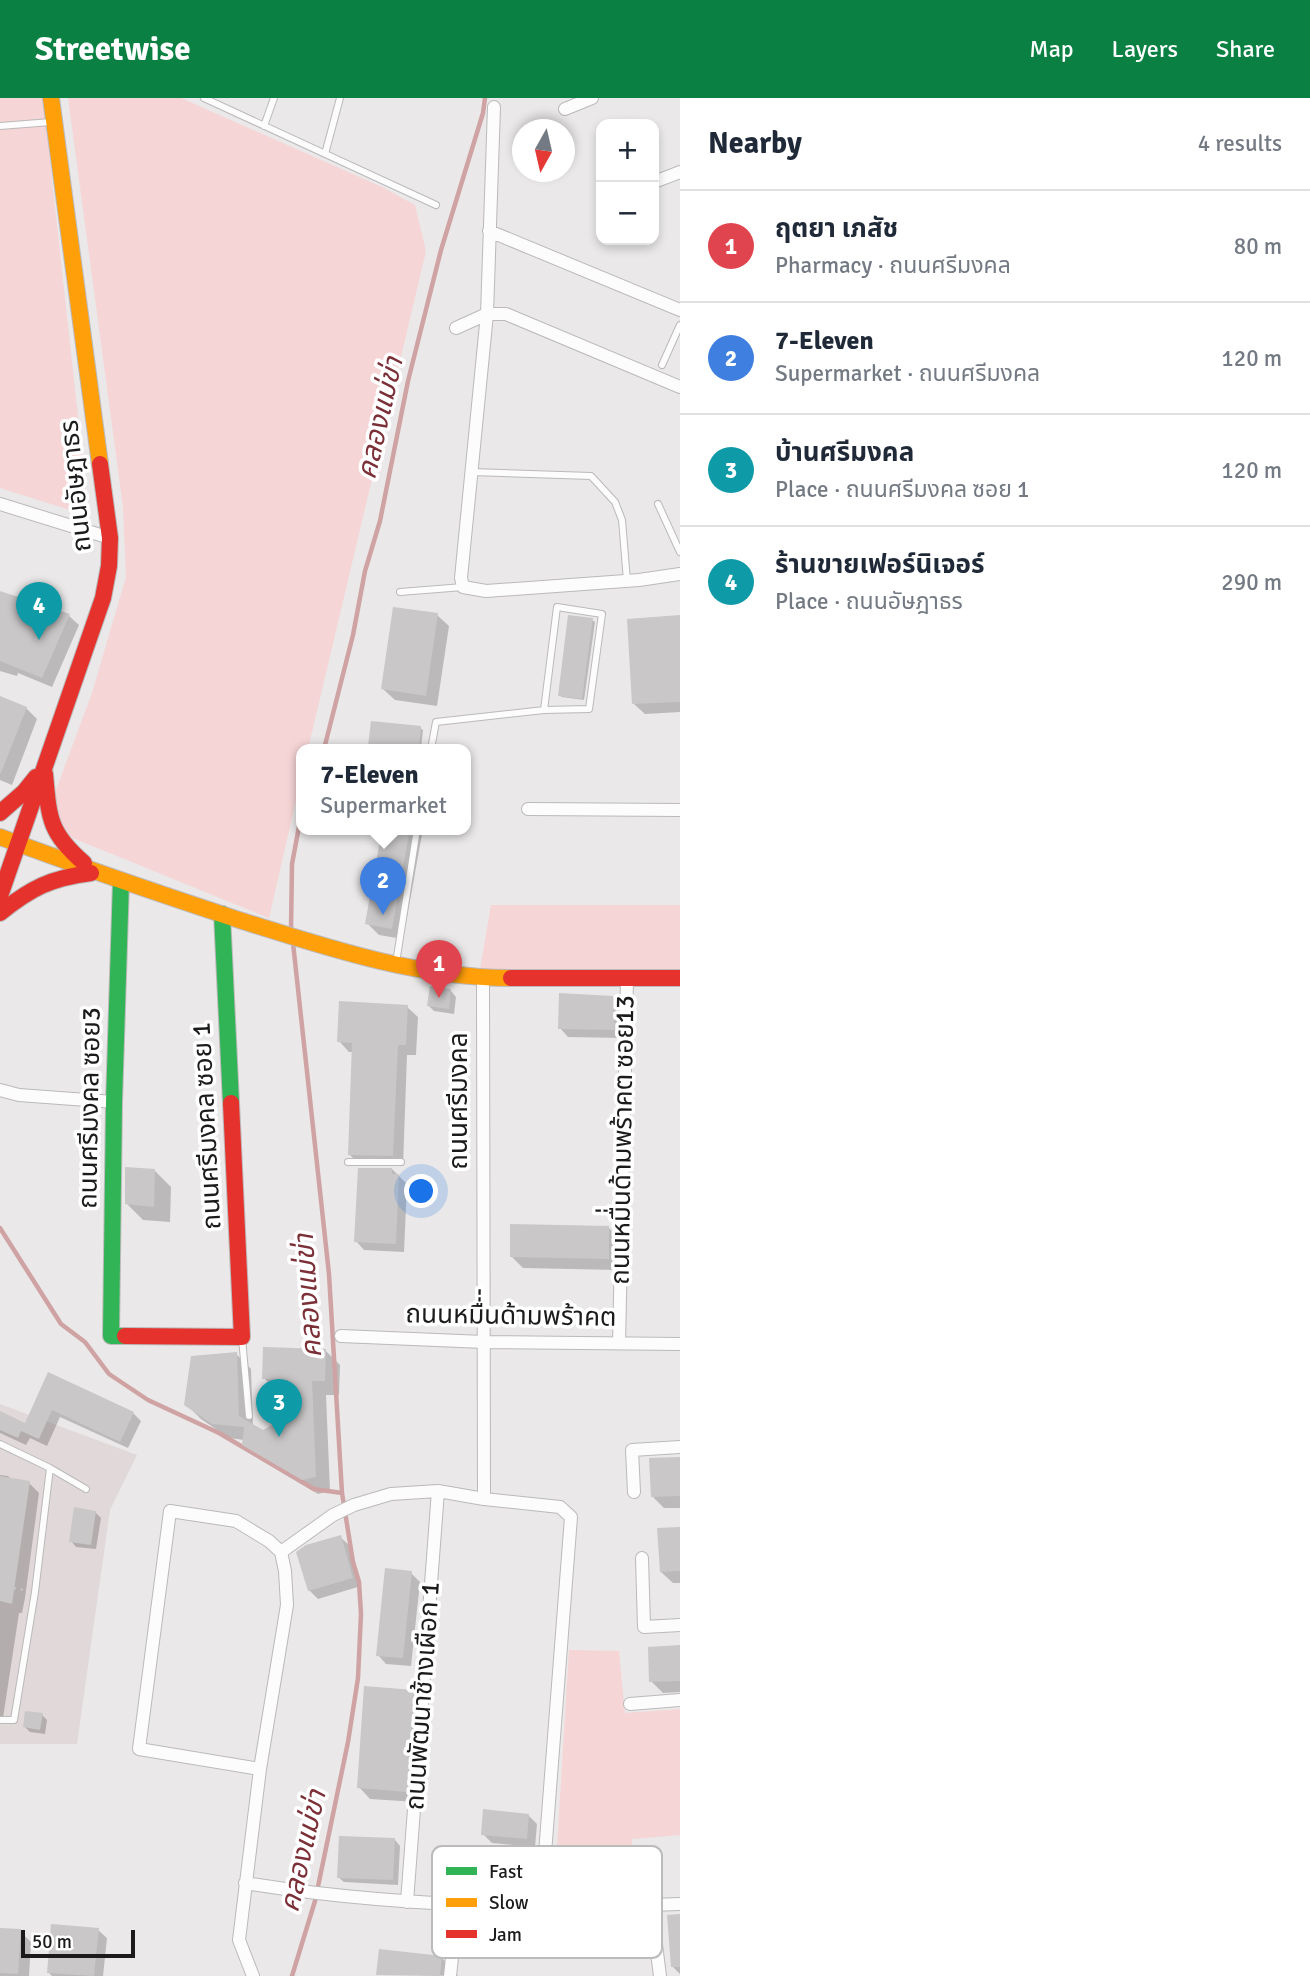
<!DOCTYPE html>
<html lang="en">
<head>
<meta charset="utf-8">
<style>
	:root { --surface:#fff; --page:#f6f6f7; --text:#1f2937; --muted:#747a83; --line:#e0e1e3; --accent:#0b8043 }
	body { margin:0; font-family:Signika,"Noto Sans Thai",sans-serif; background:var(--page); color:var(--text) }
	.controls { position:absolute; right:21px; top:21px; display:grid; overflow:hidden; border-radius:14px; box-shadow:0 4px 10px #0003 }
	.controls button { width:63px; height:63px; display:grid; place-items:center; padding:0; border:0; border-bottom:2px solid var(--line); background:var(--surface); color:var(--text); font:35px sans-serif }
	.compass { position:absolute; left:512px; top:21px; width:63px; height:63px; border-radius:50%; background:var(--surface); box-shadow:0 4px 10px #0003; rotate:188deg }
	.scale { position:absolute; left:21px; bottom:18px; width:114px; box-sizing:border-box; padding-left:7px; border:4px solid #1c1b1b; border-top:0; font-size:19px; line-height:24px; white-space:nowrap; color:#1c1b1b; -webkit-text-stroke:5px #fff; paint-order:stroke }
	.you { position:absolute; left:422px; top:1094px; width:24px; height:24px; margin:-18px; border:5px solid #fff; border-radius:50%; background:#1a73e8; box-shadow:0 0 0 10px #1a73e833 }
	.badge { display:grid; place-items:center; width:46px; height:46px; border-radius:50%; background:var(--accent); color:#fff; font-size:23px; font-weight:700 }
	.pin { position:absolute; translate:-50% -58px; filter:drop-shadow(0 2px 4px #0008) }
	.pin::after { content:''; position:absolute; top:37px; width:24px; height:21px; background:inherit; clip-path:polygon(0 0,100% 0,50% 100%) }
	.popup { position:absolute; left:296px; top:646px; width:175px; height:91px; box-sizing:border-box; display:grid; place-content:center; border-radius:14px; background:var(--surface); filter:drop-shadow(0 2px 5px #0005); font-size:23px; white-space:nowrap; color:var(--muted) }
	.popup b { font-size:26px; color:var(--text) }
	.popup::after { content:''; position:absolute; left:50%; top:100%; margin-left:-14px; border:14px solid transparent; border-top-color:var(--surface) }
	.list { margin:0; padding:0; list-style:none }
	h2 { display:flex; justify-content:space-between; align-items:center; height:91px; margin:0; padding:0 28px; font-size:30px }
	h2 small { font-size:23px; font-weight:400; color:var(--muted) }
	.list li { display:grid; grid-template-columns:46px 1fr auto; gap:21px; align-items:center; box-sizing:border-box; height:112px; padding:0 28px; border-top:2px solid var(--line) }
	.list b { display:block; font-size:26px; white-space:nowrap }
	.list p { margin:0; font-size:23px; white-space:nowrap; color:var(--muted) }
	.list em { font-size:23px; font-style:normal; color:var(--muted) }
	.map { position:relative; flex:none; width:680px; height:1878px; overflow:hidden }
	header { display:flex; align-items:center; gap:42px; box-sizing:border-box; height:98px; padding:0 35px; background:var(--accent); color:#fff }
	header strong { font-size:33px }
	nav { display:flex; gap:38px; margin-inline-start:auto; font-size:24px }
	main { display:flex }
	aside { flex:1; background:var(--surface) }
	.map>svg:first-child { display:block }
</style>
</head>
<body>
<header>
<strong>Streetwise</strong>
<nav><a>Map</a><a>Layers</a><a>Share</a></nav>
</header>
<main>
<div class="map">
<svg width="680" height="1878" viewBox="0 0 680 1878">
	<rect width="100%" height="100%" fill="#eae8e8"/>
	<path fill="#e1d9d9" d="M0,1306L137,1357L110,1412L77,1646H0Z"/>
	<path fill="#f6d5d6" d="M0,0H43L89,418L0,390Z
		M68,0H181L382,89L415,107L426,153L308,651H301V681L269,820L63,736L50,708L92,595L126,479L123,409Z
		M491,807H680V876L480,871Z
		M569,1552L619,1553L625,1615L680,1611V1737L632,1741L633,1800L554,1799Z"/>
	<path fill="#0003" d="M0,494L69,518L79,527L52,589L18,575L17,578L0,573Z
		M437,517L449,528L437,608L395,602L383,591Z
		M680,519V614L645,616L634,606Z
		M592,522L595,524L584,602L562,599L560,597Z
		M0,600L26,610L37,621L12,687L0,682Z
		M420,630L423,632L421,651H388L370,647Z
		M383,731H423L403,841L379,837L367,825Z
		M451,893L456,899L454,916L434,913L429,908Z
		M612,899L621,908L622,940L568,939L560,930Z
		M407,909L418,919L416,957H407L403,1068L360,1067L349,1056L354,954H349L339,943Z
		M392,1071L407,1086L404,1154L364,1152L356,1143Z
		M155,1073L171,1089L170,1124L143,1122L127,1106Z
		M608,1129L620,1141L619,1172L523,1170L512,1159Z
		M325,1252L340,1267L339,1297H326L330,1393L318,1396L259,1361L244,1346V1342L229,1340L201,1321L186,1306L236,1256L251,1271L253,1328L263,1334L290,1319V1295H279L264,1280Z
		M49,1276L133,1315L141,1323L128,1350L60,1319L47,1348L30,1340L26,1347L0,1335V1315L25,1327Z
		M680,1361V1410H664L653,1399Z
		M0,1377L8,1378L12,1382L29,1385L39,1395L25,1500L22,1515H19L3,1620H0Z
		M95,1414L101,1420L96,1451L76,1449L71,1443Z
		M680,1430V1485H673L661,1474Z
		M340,1439L349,1447L361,1488L318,1501L309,1492Z
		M411,1475L420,1484L411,1568L386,1566L378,1557Z
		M680,1549V1594L663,1595L651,1583Z
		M413,1594L425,1605L417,1704L370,1701L359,1689Z
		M42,1617L47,1622L45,1636L30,1634L24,1628Z
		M529,1718L537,1726L535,1749L492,1745L483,1736Z
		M395,1742L400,1748L398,1787L344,1784L338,1779Z
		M680,1818V1876L673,1869Z
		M0,1832L20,1833L31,1844L29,1878H0Z
		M98,1832L107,1840L103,1878H52L48,1874Z
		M442,1860L458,1878L378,1876Z"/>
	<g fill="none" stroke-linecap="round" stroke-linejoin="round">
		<path stroke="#cfa3a4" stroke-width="4.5" d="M324,651L353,537L365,473L380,423L408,283L441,152L483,15L485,0
			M291,832L292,766L301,718
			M0,1130L61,1226L85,1244L109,1276L148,1302L219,1335L314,1391L342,1395
			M292,1878L315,1803L348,1644L358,1580L361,1516L359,1484L353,1464L342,1395L329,1176L293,845"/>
	</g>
	<path fill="#c9c7c7" d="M0,493L70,516L42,580L0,563Z
		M393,509L438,515L426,598L381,591Z
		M568,517L593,520L582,601L558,598Z
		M680,517V604L632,606L627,521Z
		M0,598L27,609L1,675H0Z
		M371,623L421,628L419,651L368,648Z
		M382,731H410L392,831L365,826Z
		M430,888L451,891L449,911L427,908Z
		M559,895L613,898L615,932L558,931Z
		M339,903L408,907L406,947H398L393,1058L348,1057L352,945L337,944Z
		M125,1069L155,1071L154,1109L125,1106Z
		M358,1070H392V1076H399L396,1146L354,1144Z
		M510,1126L609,1128V1161L510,1159Z
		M263,1249L326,1251L325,1283H312L316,1379L302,1382L242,1347L244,1329L212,1326L184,1307L191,1258L237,1254L239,1318L263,1332L288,1318V1282L262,1281Z
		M48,1274L134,1314L120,1344L52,1312L39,1341L21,1333L18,1340L0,1332V1313L25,1325Z
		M680,1359V1398L651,1399L649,1360Z
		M0,1378L30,1383L12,1506L0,1503Z
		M74,1409L96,1413L91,1447L69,1444Z
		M680,1429V1473L660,1474L657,1430Z
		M341,1437L353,1480L308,1493L296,1454L306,1447Z
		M385,1470L412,1473L403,1560L376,1558Z
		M680,1547V1583L649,1584L648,1549Z
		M364,1588L414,1592L407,1694L357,1690Z
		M25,1613L43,1615L40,1632L23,1629Z
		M483,1711L529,1716L527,1741L481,1737Z
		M339,1738L395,1740L393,1782L337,1780Z
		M680,1816V1869H671L667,1817Z
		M51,1826L99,1830L94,1878L47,1875Z
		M0,1830L21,1831L18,1876L0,1875Z
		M379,1851L442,1858L440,1878L376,1877Z"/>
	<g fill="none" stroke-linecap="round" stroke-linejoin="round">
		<defs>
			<path id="lane" d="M204,0L436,107
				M0,28L51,24
				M264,28L274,0
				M325,56L340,0
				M662,267L680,227
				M471,374L591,378L615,404L622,422L627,483
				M658,406L680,454
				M400,494L463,489
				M431,651L436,624L544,612L589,611L602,516L557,509L544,612
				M396,865L417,731
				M348,1064H401
				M242,1240L249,1318
				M0,1346L50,1370L35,1494L14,1622H0
				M50,1370L86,1391"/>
			<path id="street" d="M494,9L487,216L461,480L463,489L486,493L639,482L680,476
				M565,11L592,0
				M654,84L680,74
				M489,133L680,212
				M456,230L487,216H506L680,289
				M0,406L110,440
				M528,711L680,712
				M483,880L484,1401
				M0,992L19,997L114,1004
				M341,1238L484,1244L680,1246
				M619,1245L627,881
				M634,1394L632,1352L680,1349
				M281,1454L333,1417L354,1407L391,1396L438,1393L484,1401L560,1409L571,1419L541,1807
				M642,1460L644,1529L680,1527
				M630,1606L680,1602
				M245,1785C386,1808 537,1812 680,1806
				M407,1804L438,1393
				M651,1807L660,1878
				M253,1878L239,1842L260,1671L287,1507L285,1473L281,1454L269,1443L236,1423L170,1413L139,1651L260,1671
				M450,1878L458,1805"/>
			<path id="fast" d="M121,783L114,1004L111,1238H125
				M222,816L231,1005"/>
			<path id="slow" d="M51,0L100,366
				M0,739C78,768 157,795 236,821C325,849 417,880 511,880"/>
			<path id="jam" d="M45,676C49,720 49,735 84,765
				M0,715L24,694L36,679
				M0,798L103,500L109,468L110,440L100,366
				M0,815C31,790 51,780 91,775
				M511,880H680
				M125,1238L242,1239L231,1005"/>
		</defs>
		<use href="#lane" stroke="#bbb9b9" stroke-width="8"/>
		<use href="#street" stroke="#bbb9b9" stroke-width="14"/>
		<use href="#fast" stroke="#bbb9b9" stroke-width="18"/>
		<use href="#slow" stroke="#bbb9b9" stroke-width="18"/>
		<use href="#jam" stroke="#bbb9b9" stroke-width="18"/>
		<path stroke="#c9c8c8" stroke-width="2.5" stroke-dasharray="2 5" stroke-linecap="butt" d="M0,1488L25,1492"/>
		<use href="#lane" stroke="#fcfcfc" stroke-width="6"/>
		<use href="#street" stroke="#fcfcfc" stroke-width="12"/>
		<use href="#fast" stroke="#30b455" stroke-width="16"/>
		<use href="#slow" stroke="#ff9f0a" stroke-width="16"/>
		<use href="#jam" stroke="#e5322d" stroke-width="16"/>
	</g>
	<g text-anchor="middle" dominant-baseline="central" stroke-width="7" stroke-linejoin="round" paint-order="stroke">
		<g font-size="26" fill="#1c1b1b" stroke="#fff">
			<text transform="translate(76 388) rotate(-96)">ถนนอัษฎาธร</text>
			<text transform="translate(459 1003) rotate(-90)">ถนนศรีมงคล</text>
			<text transform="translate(90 1010) rotate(-89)">ถนนศรีมงคล ซอย3</text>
			<text transform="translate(207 1028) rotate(-93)">ถนนศรีมงคล ซอย 1</text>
			<text transform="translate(623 1042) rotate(-89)">ถนนหมื่่นด้ามพร้าคต ซอย13</text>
			<text transform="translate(511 1218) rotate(1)">ถนนหมื่่นด้ามพร้าคต</text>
			<text transform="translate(423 1598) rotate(-86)">ถนนพัฒนาช้างเผือก 1</text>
		</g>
		<g font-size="28" font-style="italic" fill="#7b2f36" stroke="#fff">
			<text transform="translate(380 320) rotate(-77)">คลองแม่ข่า</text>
			<text transform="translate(308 1198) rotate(-94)">คลองแม่ข่า</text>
			<text transform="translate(303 1753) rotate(-77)">คลองแม่ข่า</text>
		</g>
	</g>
	<rect x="432" y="1748" width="230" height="112" rx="10" fill="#fff" stroke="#bbb" stroke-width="2"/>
	<rect x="446" y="1769" width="31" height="8" fill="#30b455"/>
	<rect x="446" y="1800" width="31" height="9" fill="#ff9f0a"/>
	<rect x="446" y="1832" width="31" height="8" fill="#e5322d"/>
	<g font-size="19" fill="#1c1b1b">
		<text x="489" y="1780">Fast</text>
		<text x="489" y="1811">Slow</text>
		<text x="489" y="1843">Jam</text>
	</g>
</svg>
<div class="controls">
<button>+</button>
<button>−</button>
</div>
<svg class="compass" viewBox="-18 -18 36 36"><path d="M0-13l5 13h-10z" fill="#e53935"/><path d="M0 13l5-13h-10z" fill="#747a83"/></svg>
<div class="scale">50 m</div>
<div class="you"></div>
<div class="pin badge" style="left:439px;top:900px;background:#e0444e">1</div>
<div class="pin badge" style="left:383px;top:817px;background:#3f7fe0">2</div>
<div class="popup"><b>7-Eleven</b>Supermarket</div>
<div class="pin badge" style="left:279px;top:1339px;background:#0f9aa8">3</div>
<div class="pin badge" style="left:39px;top:542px;background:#0f9aa8">4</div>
</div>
<aside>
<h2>Nearby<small>4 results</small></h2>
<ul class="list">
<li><span class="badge" style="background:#e0444e">1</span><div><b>ฤตยา เภสัช</b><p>Pharmacy · ถนนศรีมงคล</p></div><em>80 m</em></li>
<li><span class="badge" style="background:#3f7fe0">2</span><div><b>7-Eleven</b><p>Supermarket · ถนนศรีมงคล</p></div><em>120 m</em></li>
<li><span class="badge" style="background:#0f9aa8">3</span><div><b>บ้านศรีมงคล</b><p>Place · ถนนศรีมงคล ซอย 1</p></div><em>120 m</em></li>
<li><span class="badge" style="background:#0f9aa8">4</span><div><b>ร้านขายเฟอร์นิเจอร์</b><p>Place · ถนนอัษฎาธร</p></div><em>290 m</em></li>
</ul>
</aside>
</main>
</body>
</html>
